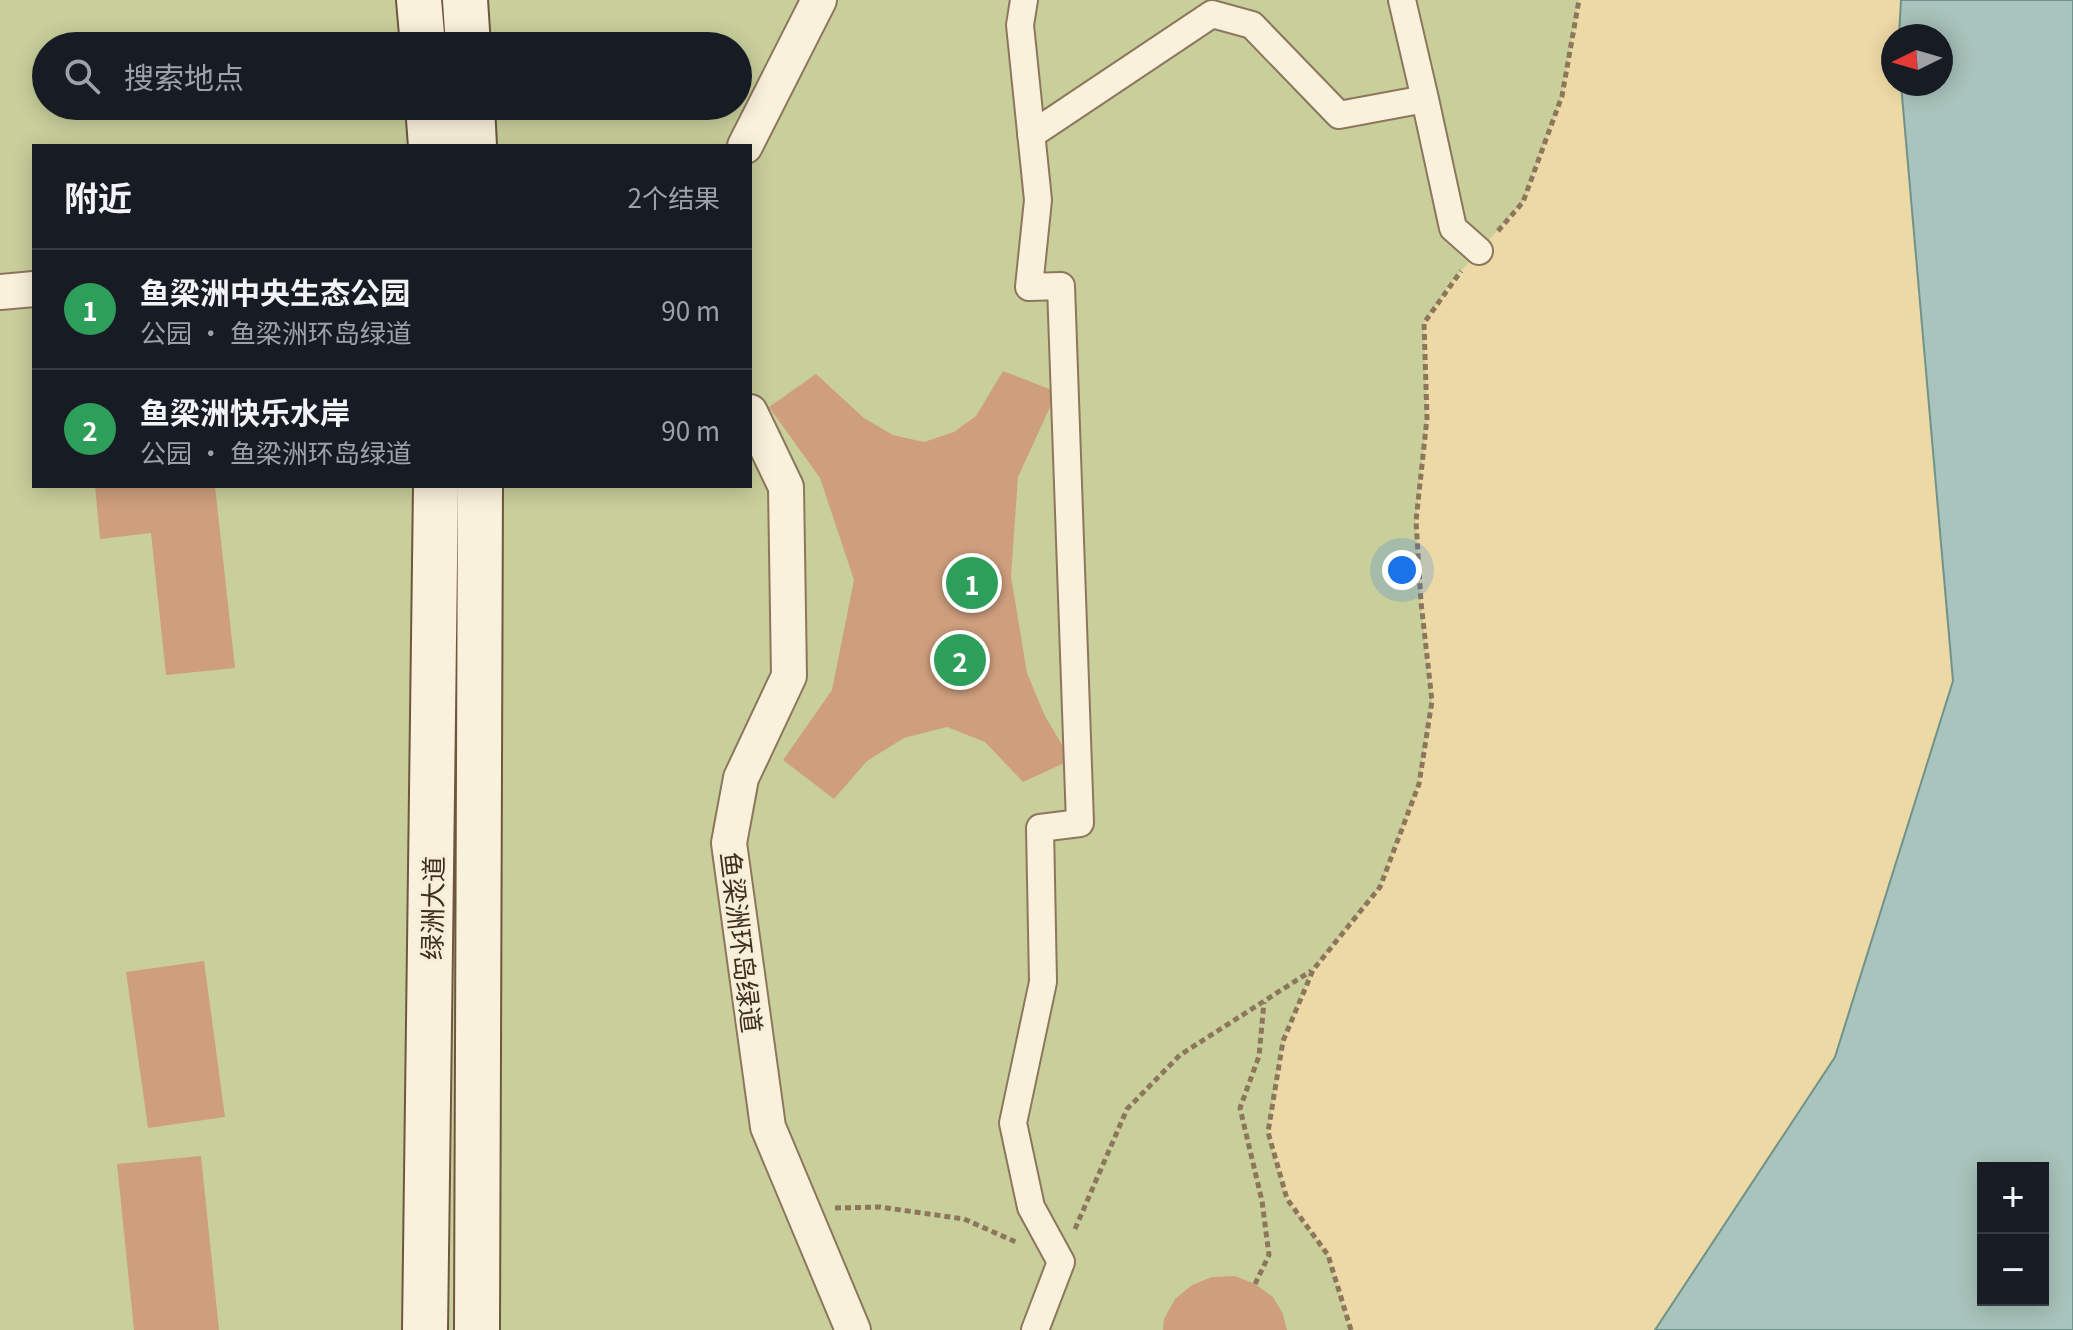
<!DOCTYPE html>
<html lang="zh">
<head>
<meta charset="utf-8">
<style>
	:root { --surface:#171b24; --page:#242831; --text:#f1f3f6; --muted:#9ea1a6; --line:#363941; --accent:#cc999b }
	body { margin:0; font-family:Georgia,"Noto Sans SC",serif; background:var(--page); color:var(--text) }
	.controls { position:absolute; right:24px; bottom:24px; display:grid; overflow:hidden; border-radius:0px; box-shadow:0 4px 20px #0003 }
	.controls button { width:72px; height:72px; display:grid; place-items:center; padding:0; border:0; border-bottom:2px solid var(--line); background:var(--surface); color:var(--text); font:40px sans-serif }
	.compass { position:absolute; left:1881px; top:24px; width:72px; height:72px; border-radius:50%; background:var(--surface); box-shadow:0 4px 20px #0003; rotate:265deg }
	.you { position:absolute; left:1402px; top:570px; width:28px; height:28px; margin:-20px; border:6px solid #fff; border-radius:50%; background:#1a73e8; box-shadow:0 0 0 12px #1a73e833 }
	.badge { display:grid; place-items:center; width:52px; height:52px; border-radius:50%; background:var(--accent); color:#fff; font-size:26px; font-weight:700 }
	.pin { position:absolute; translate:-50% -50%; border:4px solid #fff; box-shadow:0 2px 8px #0006 }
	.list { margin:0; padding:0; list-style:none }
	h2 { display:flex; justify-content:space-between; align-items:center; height:104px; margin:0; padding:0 32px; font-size:34px }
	h2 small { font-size:26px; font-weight:400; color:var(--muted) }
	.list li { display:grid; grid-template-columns:52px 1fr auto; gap:24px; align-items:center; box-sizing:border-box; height:120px; padding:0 32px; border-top:2px solid var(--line) }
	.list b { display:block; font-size:30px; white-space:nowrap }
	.list p { margin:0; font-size:26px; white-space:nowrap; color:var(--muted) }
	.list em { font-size:26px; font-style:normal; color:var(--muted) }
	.icon { flex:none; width:44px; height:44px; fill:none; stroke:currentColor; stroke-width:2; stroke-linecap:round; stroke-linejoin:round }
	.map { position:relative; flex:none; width:2073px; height:1330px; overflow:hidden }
	.search { position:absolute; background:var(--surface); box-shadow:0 4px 20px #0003; left:32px; top:32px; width:720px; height:88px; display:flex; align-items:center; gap:20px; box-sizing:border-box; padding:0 28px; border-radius:44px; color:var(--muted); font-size:30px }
	.panel { position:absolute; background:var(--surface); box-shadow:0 4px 20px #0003; left:32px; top:144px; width:720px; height:344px; border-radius:0px }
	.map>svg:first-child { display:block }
</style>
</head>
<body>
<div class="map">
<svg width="2073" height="1330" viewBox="0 0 2073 1330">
	<rect width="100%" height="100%" fill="#f0e4c8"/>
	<path fill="#c9cf9b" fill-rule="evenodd" d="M0,0H1901L1899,36H1893V84H1901L1655,1330H0ZM46,46H738V106H46ZM34,146H750V486H34Z"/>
	<path fill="#ecd9a5" d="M1579,0H1901L1899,36H1893V84H1901L1953,681L1835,1057L1655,1330H1351L1328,1255L1287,1199L1268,1132L1283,1041L1313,970L1380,887L1419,784L1432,701L1421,602L1416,521L1427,418L1424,323L1453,280L1523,202L1562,96Z"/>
	<path fill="#a9c4bc" stroke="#6f938a" stroke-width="2" fill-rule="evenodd" d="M1901,0H2073V1330H1655L1835,1057L1953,681L1901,84H1941V36H1899ZM1983,1168H2043V1300H1983Z"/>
	<path fill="#cf9f7d" d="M1003,371L1057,392L1018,477L1011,576L1027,673L1045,716L1071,760L1023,782L985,742L947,727L904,738L867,761L834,799L783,760L832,690L854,580L820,478L769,407L816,374L864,418L893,435L924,442L954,432L976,416Z
		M95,486H215L235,668L166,675L151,533L100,539Z
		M204,961L225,1117L148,1128L126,972Z
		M201,1156L219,1330H134L117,1164Z
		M1235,1276L1255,1284L1273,1297L1283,1314L1287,1330H1163L1164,1319L1175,1299L1192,1285L1212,1277Z"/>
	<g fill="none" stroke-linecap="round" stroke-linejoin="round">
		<defs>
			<path id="pedestrian" d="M1024,0L1020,25L1038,200L1029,287L1061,286L1080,823L1040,828L1043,982L1013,1123L1031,1207L1061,1262L1035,1330
				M1425,99L1453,228L1479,251
				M1031,135L1212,14L1252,25L1339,115L1425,99L1402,0"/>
			<path id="minor" d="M745,146L819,0
				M0,292L34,289
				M750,412L786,487L789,676L741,778L729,843L768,1127L853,1330"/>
			<path id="secondary" d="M419,0L423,46
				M465,0L468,46
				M428,106L431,146
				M472,106L474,146
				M425,1330L436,486
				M477,1330L480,486"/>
		</defs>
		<use href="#pedestrian" stroke="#8d765c" stroke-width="30"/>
		<use href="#minor" stroke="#8d765c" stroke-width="38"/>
		<use href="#secondary" stroke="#6f573f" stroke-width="48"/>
		<path stroke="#8d765c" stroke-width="5" stroke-dasharray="6 4" stroke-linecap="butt" d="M1498,231L1523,202L1562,96L1579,0
			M835,1208L880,1207L964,1219L1016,1242
			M1075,1229L1127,1109L1180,1055L1311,971
			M1255,1284L1269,1255L1262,1201L1240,1108L1259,1056L1264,1002
			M1351,1330L1328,1255L1287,1199L1268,1132L1283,1041L1313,970L1380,887L1419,784L1432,701L1421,602L1416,521L1427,418L1424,323L1461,271"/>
		<use href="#pedestrian" stroke="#faf1dc" stroke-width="26"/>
		<use href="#minor" stroke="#faf1dc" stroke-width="34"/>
		<use href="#secondary" stroke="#faf1dc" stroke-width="44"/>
	</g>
	<g text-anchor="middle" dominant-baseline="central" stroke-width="6" stroke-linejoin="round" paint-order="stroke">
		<g font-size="26" fill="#3d2e20" stroke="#f7eed8">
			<text transform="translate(431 908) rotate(-89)">绿洲大道</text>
			<text transform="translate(743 942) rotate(83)">鱼梁洲环岛绿道</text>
		</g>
	</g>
</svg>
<div class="controls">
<button>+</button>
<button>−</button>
</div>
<svg class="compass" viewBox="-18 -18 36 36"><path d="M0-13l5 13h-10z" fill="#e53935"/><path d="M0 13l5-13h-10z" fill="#9ea1a6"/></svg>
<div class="you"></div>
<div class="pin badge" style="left:972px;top:583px;background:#2e9e5b">1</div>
<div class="pin badge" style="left:960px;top:660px;background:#2e9e5b">2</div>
<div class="search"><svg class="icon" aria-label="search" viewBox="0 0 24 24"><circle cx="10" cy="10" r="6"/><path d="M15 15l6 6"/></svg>搜索地点</div>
<section class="panel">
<h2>附近<small>2个结果</small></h2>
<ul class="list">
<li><span class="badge" style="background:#2e9e5b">1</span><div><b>鱼梁洲中央生态公园</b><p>公园 · 鱼梁洲环岛绿道</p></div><em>90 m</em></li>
<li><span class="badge" style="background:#2e9e5b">2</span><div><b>鱼梁洲快乐水岸</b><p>公园 · 鱼梁洲环岛绿道</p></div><em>90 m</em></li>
</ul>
</section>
</div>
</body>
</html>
